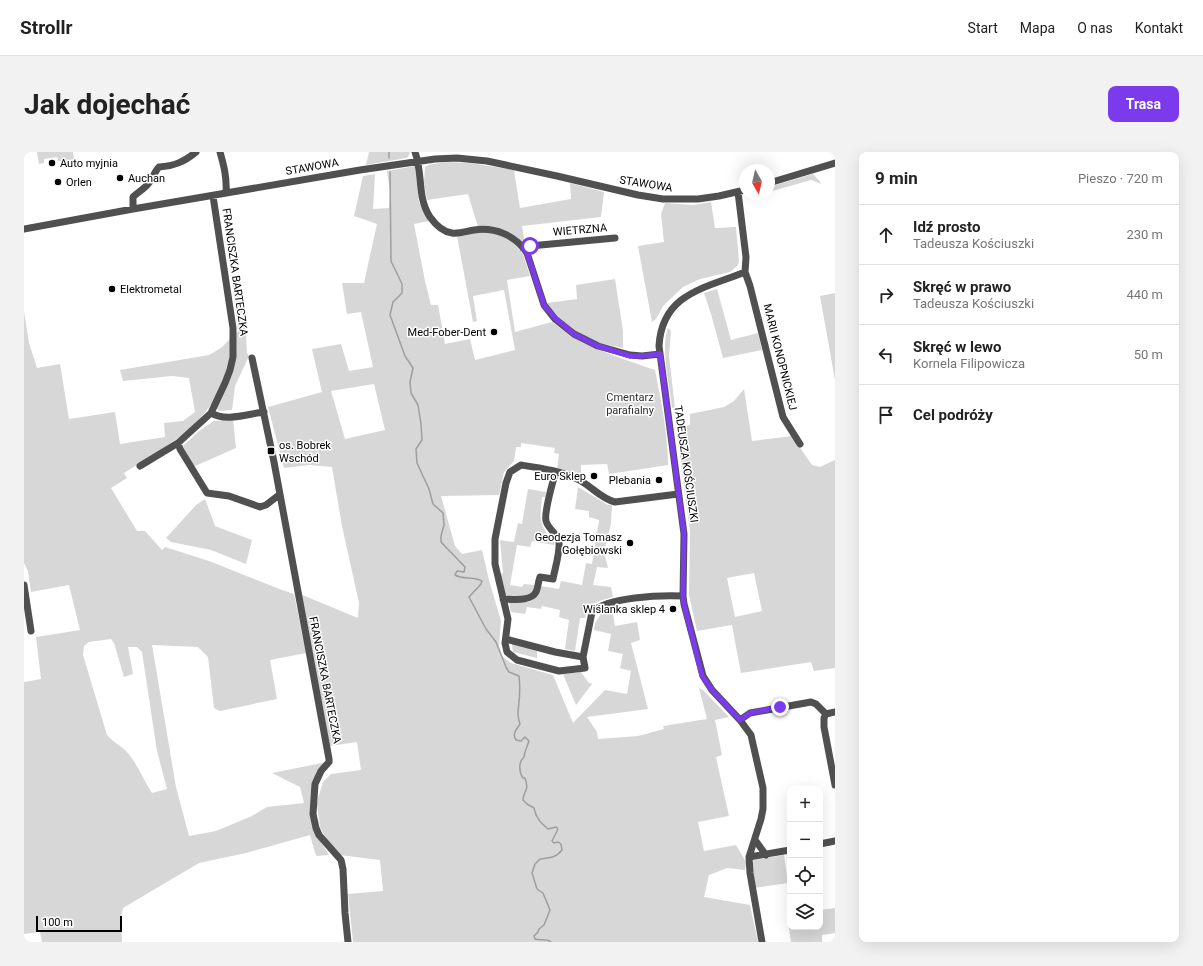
<!DOCTYPE html>
<html lang="pl">
<head>
<meta charset="utf-8">
<style>
	:root { --surface:#fff; --page:#f2f2f2; --text:#222; --muted:#767676; --line:#e0e0e0; --accent:#7c3aed }
	body { margin:0; font-family:Roboto,sans-serif; background:var(--page); color:var(--text) }
	.controls { position:absolute; right:12px; bottom:12px; display:grid; overflow:hidden; border-radius:8px; box-shadow:0 4px 16px #0002 }
	.controls button { width:36px; height:36px; display:grid; place-items:center; padding:0; border:0; border-bottom:1px solid var(--line); background:var(--surface); color:var(--text); font:20px sans-serif }
	.compass { position:absolute; left:715px; top:12px; width:36px; height:36px; border-radius:50%; background:var(--surface); box-shadow:0 4px 16px #0002; rotate:172deg }
	.scale { position:absolute; left:12px; bottom:10px; width:86px; box-sizing:border-box; padding-left:4px; border:2px solid #000; border-top:0; font-size:11px; line-height:14px; white-space:nowrap; color:#000; -webkit-text-stroke:3px #fff; paint-order:stroke }
	.stop { position:absolute; width:12px; height:12px; margin:-9px; border:3px solid #7c3aed; border-radius:50%; background:#fff }
	.stop.end { background:#7c3aed; border-color:#fff; box-shadow:0 1px 4px #0008 }
	.list { margin:0; padding:0; list-style:none }
	h2 { display:flex; justify-content:space-between; align-items:center; height:52px; margin:0; padding:0 16px; font-size:17px }
	h2 small { font-size:13px; font-weight:400; color:var(--muted) }
	.list li { display:grid; grid-template-columns:26px 1fr auto; gap:12px; align-items:center; box-sizing:border-box; height:60px; padding:0 16px; border-top:1px solid var(--line) }
	.list b { display:block; font-size:15px; white-space:nowrap }
	.list p { margin:0; font-size:13px; white-space:nowrap; color:var(--muted) }
	.list em { font-size:13px; font-style:normal; color:var(--muted) }
	.icon { flex:none; width:22px; height:22px; fill:none; stroke:currentColor; stroke-width:2; stroke-linecap:round; stroke-linejoin:round }
	.map { position:relative; flex:none; width:811px; height:790px; overflow:hidden; border-radius:8px }
	header { display:flex; align-items:center; gap:24px; box-sizing:border-box; height:56px; padding:0 20px; background:var(--surface); border-bottom:1px solid var(--line) }
	header strong { font-size:19px }
	nav { display:flex; gap:22px; margin-inline-start:auto; font-size:14px }
	.intro { display:flex; align-items:center; justify-content:space-between; box-sizing:border-box; height:96px; padding:0 24px }
	h1 { margin:0; font-size:28px }
	.button { padding:10px 18px; border-radius:8px; background:var(--accent); color:#fff; font-size:14px; font-weight:700 }
	main { display:flex; gap:24px; padding:0 24px }
	aside { flex:1; background:var(--surface); border-radius:8px; box-shadow:0 4px 16px #0002 }
	.map>svg:first-child { display:block }
</style>
</head>
<body>
<header>
<strong>Strollr</strong>
<nav><a>Start</a><a>Mapa</a><a>O nas</a><a>Kontakt</a></nav>
</header>
<div class="intro"><h1>Jak dojechać</h1><a class="button">Trasa</a></div>
<main>
<div class="map">
<svg width="811" height="790" viewBox="0 0 811 790">
	<rect width="100%" height="100%" fill="#fff"/>
	<path fill="#d7d7d7" fill-rule="evenodd" d="M13,0H49L50,8L46,11L41,9H34L33,5L20,7V11L15,12Z
		M345,0H386L384,5L382,6L342,13Z
		M426,10L446,11L490,18L496,56L547,47L546,31L580,40L577,65L498,74L501,92C485,80 475,73 454,75L444,42L403,48L400,30L401,15L407,12Z
		M391,14L395,50L405,69L390,72L401,129L407,153H414L421,192L446,187L451,208L491,198L480,138L449,144L453,169L449,170L433,84L464,79L478,84L489,90L499,102L506,124L483,128L491,180L528,170C537,176 545,183 554,188C579,201 605,209 631,218C637,248 644,283 644,313L585,322L583,312L557,313V322L533,317L535,302L530,301L531,296L497,291V295H492L490,309L480,320L475,343L417,344L431,394L438,402L458,398L465,428L477,469L475,494L478,504L487,511L529,523L549,571L581,538L603,542L607,519L596,516L599,502L584,499L587,482L570,478L571,471L579,459L588,457L591,474L613,470L616,488L607,491L624,557L563,565L573,580L574,587L614,584L640,577L639,574L683,567L675,536L679,538L705,565L691,568L698,603L692,605L705,664L674,670L680,699L712,693L722,710L721,718L703,716L685,723L680,745L726,753L734,790H329L324,742L359,739L356,708L315,703L303,688L296,675L293,653L294,646L299,630L307,622L337,618L333,590L306,594L283,471L276,442L334,466L335,451L318,374L308,315L285,313L260,316L244,255L298,240L288,197L317,192L325,219L349,215L337,160L323,162L318,131H340L353,72L330,64L339,24L351,22L349,57L365,56L366,40L363,19ZM350,232L361,278L321,287L307,239Z
		M789,22L798,32L787,28L745,40V35Z
		M687,50L691,76L712,75L715,108L714,113L706,120L676,127L659,135L639,154L632,167L628,170L614,94L640,90L637,62L641,51L669,53Z
		M591,127L599,179V196L574,191L552,179L534,165L523,151L553,147L552,133Z
		M216,128L221,164L223,201L225,204L211,234L208,258L195,259L188,251C166,283 132,301 100,321L103,326L87,336L113,379H121L138,398L141,395L185,409L258,438L270,442L282,501L246,508L253,547L196,559L190,556L184,505L174,495L128,493L152,635L165,684L192,679L228,664L243,655L280,651L276,635L248,621L303,610L291,638L290,679L305,703L293,704L291,701L286,683L222,701L175,711L99,756L97,765L98,790H18L16,780L0,782V530L17,527L12,485L56,478L45,433L7,440L4,419L0,411V160L5,191L13,216L36,212L45,267L91,260L96,292L141,285L140,271L159,269L171,260L165,226L148,224L99,229L96,218L185,203L197,196L214,179L208,129ZM87,487L90,491L100,525L109,522L104,495H113L118,500L133,599L143,637L128,641C119,627 113,611 102,599C96,593 89,590 83,583L59,503L60,494L65,490Z
		M693,137L707,188L734,181L738,198L699,206L687,162L680,141Z
		M811,141V228L796,144Z
		M644,176L647,179L645,204L651,256H648C646,235 636,194 644,176Z
		M720,237L728,289L768,284L788,313L796,315L811,308V516L790,519L787,510L717,521L708,473L673,479L665,443L666,379L652,275L666,273V262L700,255L710,249ZM730,421L738,459L711,465L703,426Z
		M209,267L212,296L169,315L158,295L175,279L190,269Z
		M554,335L584,353H588L587,372L580,400L584,416L573,415L569,433L587,435L589,445C573,450 567,449 561,466H556L551,499L541,497L545,468L535,465L536,458L518,454L517,457L503,455L501,462L487,460L485,450H505L513,445L516,434L535,437L537,429L558,433L562,411L568,412L575,368L565,365V359L551,357Z
		M504,337L522,340L521,345H518C516,367 514,372 530,390V393L508,389L506,395L493,393L486,433L498,435L500,432L510,433L509,442L506,444H484L481,442L476,422L479,421L476,388L490,390L494,371L498,372Z
		M181,347L191,374L228,388L222,412L187,398L147,390L142,386L172,353Z
		M489,490L513,499V506L489,500L488,493Z
		M557,520L564,530L568,532L552,553L539,522Z
		M760,703L764,731L730,736L727,713L730,708Z
		M811,756V781L798,783V790H767L763,763H766V775H796V758Z"/>
	<g fill="none" stroke-linecap="round" stroke-linejoin="round">
		<path stroke="#9e9e9e" stroke-width="1.5" d="M365,0V6
			M366,20L367,109L378,132V141L369,150L366,163L381,204L389,216L386,230L387,241L394,253L397,272L398,288L392,297L393,311L405,337L409,352L419,361L420,373L417,384V390L441,415L440,420L433,419L431,423C439,428 449,424 458,429L457,432L445,445L462,477L472,490L482,515L485,520L495,524C496,533 496,541 495,550C494,559 493,564 496,572C492,578 488,582 492,588L497,589L501,585L505,589L501,600L500,605C494,610 495,620 499,626H501C506,640 499,638 499,648L503,652L510,656C512,666 516,670 524,677L532,675L534,677L528,689L530,691L534,690L537,692L538,698C532,706 525,706 516,707L511,712L508,721L513,737L519,741L526,758L520,773L515,777L514,780L510,784L511,787C516,789 522,786 527,790"/>
		<path stroke="#505050" stroke-width="7" d="M196,0C200,14 203,26 202,41
			M391,0C399,21 393,46 406,65C411,72 419,80 428,81C435,82 443,79 450,78C471,75 491,83 503,101L520,153L531,167L550,182L574,194L606,203L618,204L636,202
			M745,31L811,11
			M714,40L722,105L721,120L726,134L759,265L776,292
			M109,57V45C114,40 120,37 124,32C129,27 130,20 135,15C150,14 160,10 172,0
			M0,77L109,57L336,18L411,7L433,6L463,9L533,24L614,43L639,47H674L695,44L721,38
			M499,96L506,94L591,86
			M721,120C682,136 638,141 635,194L660,382L659,444L660,452L679,524L688,538L716,568L727,583L729,592L739,636V657L737,667L725,705L726,721L738,790
			M228,206L250,310L305,607V610L297,619L291,632L289,662L292,676L295,683L317,708L319,717L321,761L324,790
			M187,261C202,270 223,262 240,260
			M154,291L156,297L183,341L205,344L236,355L242,353L255,343
			M116,314L154,291L187,261L201,231L206,218L209,205V176L189,44
			M654,342L591,350C578,347 569,336 557,329C539,319 517,316 497,313L486,320L482,331L471,387V412L484,467L481,491L483,500L493,508L535,519L561,516L559,505L568,460C584,445 636,443 659,444
			M0,433L7,479
			M479,447C488,447 507,450 512,440C514,436 514,430 516,425L529,427C531,416 536,401 535,390C533,381 524,377 522,369C520,361 529,328 532,320
			M482,487L531,500L559,505
			M802,562L800,566V575L811,633
			M716,568L726,561L787,550L792,552L802,562L811,560
			M731,688L742,703
			M796,692L811,689
			M725,705L766,698"/>
	</g>
	<g fill="none" stroke-linecap="round" stroke-linejoin="round">
		<path stroke="#7c3aed" stroke-width="5" d="M506,94L499,96L503,101L520,153L531,166L550,182L574,194L606,204H618L636,202L660,382L659,444L660,452L678,524L688,538L716,568L726,561L756,555"/>
	</g>
	<g fill="#000" stroke="#fff" stroke-width="1.5">
		<circle cx="28" cy="11" r="4"/>
		<circle cx="96" cy="26" r="4"/>
		<circle cx="34" cy="30" r="4"/>
		<circle cx="88" cy="137" r="4"/>
		<circle cx="470" cy="180" r="4"/>
		<rect x="243" y="295" width="8" height="8" rx="2"/>
		<circle cx="570" cy="324" r="4"/>
		<circle cx="635" cy="328" r="4"/>
		<circle cx="606" cy="391" r="4"/>
		<circle cx="649" cy="457" r="4"/>
	</g>
	<g text-anchor="middle" dominant-baseline="central" stroke-width="3" stroke-linejoin="round" paint-order="stroke">
		<g font-size="11" fill="#000" stroke="#fff" text-anchor="start">
			<text x="36" y="11">Auto myjnia</text>
			<text x="104" y="26">Auchan</text>
			<text x="42" y="30">Orlen</text>
			<text x="96" y="137">Elektrometal</text>
			<text x="462" y="180" text-anchor="end">Med-Fober-Dent</text>
			<text x="255" y="293">os. Bobrek<tspan x="255" dy="13">Wschód</tspan></text>
			<text x="562" y="324" text-anchor="end">Euro Sklep</text>
			<text x="627" y="328" text-anchor="end">Plebania</text>
			<text x="598" y="385" text-anchor="end">Geodezja Tomasz<tspan x="598" dy="13">Gołębiowski</tspan></text>
			<text x="641" y="457" text-anchor="end">Wiślanka sklep 4</text>
		</g>
		<g font-size="11" fill="#000" stroke="#fff">
			<text transform="translate(288 15) rotate(-10)">STAWOWA</text>
			<text transform="translate(622 32) rotate(9)">STAWOWA</text>
			<text transform="translate(556 78) rotate(-5)">WIETRZNA</text>
			<text transform="translate(211 120) rotate(82)">FRANCISZKA BARTECZKA</text>
			<text transform="translate(756 205) rotate(76)">MARII KONOPNICKIEJ</text>
			<text transform="translate(662 312) rotate(82)">TADEUSZA KOŚCIUSZKI</text>
			<text transform="translate(301 528) rotate(79)">FRANCISZKA BARTECZKA</text>
		</g>
		<g font-size="11" fill="#2e2e2e" stroke="#fff">
			<text x="606" y="245">Cmentarz<tspan x="606" dy="13">parafialny</tspan></text>
		</g>
	</g>
</svg>
<div class="controls">
<button>+</button>
<button>−</button>
<button><svg class="icon" aria-label="locate" viewBox="0 0 24 24"><circle cx="12" cy="12" r="6"/><path d="M12 2v4M12 18v4M2 12h4M18 12h4"/></svg></button>
<button><svg class="icon" aria-label="layers" viewBox="0 0 24 24"><path d="M12 4l9 5-9 5-9-5zM3 14l9 5 9-5"/></svg></button>
</div>
<svg class="compass" viewBox="-18 -18 36 36"><path d="M0-13l5 13h-10z" fill="#e53935"/><path d="M0 13l5-13h-10z" fill="#767676"/></svg>
<div class="scale">100 m</div>
<div class="stop" style="left:506px;top:94px"></div>
<div class="stop end" style="left:756px;top:555px"></div>
</div>
<aside>
<h2>9 min<small>Pieszo · 720 m</small></h2>
<ul class="list">
<li><svg class="icon" aria-label="ahead" viewBox="0 0 24 24"><path d="M12 20V5M6 11l6-6 6 6"/></svg><div><b>Idź prosto</b><p>Tadeusza Kościuszki</p></div><em>230 m</em></li>
<li><svg class="icon" aria-label="right" viewBox="0 0 24 24"><path d="M7 20v-9h11M14 6l5 5-5 5"/></svg><div><b>Skręć w prawo</b><p>Tadeusza Kościuszki</p></div><em>440 m</em></li>
<li><svg class="icon" aria-label="left" viewBox="0 0 24 24"><path d="M17 20v-9H6M10 6l-5 5 5 5"/></svg><div><b>Skręć w lewo</b><p>Kornela Filipowicza</p></div><em>50 m</em></li>
<li><svg class="icon" aria-label="arrive" viewBox="0 0 24 24"><path d="M6 21V4h12l-3 4 3 4H6"/></svg><div><b>Cel podróży</b></div></li>
</ul>
</aside>
</main>
</body>
</html>
